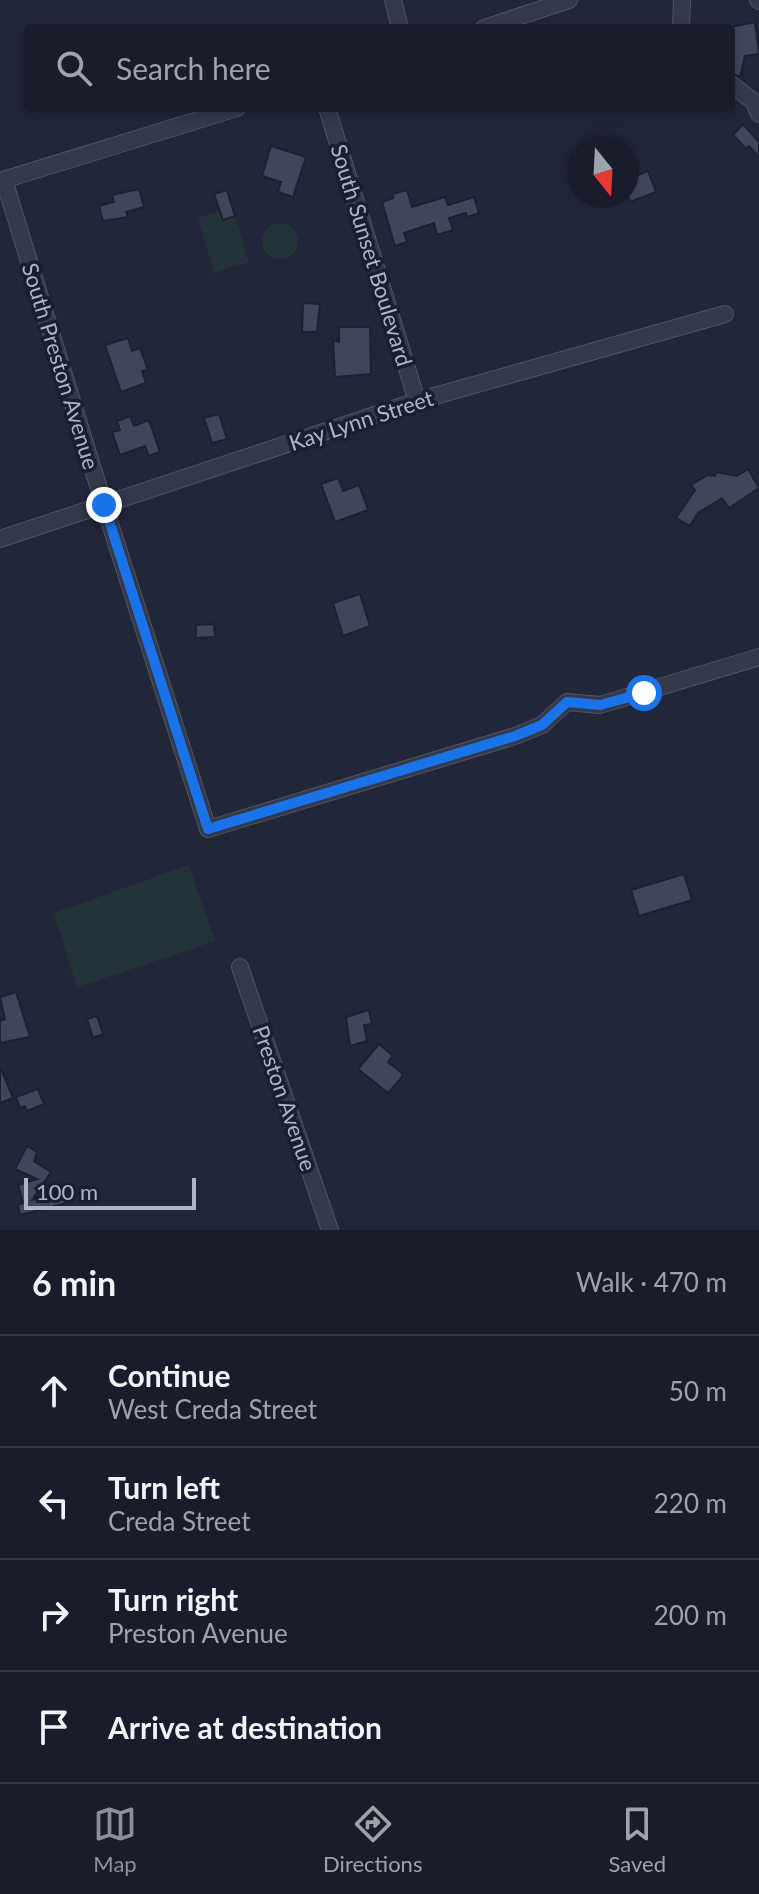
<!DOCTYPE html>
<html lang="en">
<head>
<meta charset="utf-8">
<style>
	:root { --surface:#191d2b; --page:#222633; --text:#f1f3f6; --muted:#9fa2a9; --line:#373b47; --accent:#8c9099 }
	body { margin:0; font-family:Lato,sans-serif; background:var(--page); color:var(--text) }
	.compass { position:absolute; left:567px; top:136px; width:72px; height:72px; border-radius:50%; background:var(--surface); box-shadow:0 4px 12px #0003; rotate:162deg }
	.scale { position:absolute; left:24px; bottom:20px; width:172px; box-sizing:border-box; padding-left:8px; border:4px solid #afb4c6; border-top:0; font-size:22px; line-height:28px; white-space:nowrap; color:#afb4c6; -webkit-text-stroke:6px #1a1f2e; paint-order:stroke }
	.stop { position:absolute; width:24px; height:24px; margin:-18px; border:6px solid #1a73e8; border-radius:50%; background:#fff }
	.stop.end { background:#1a73e8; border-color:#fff; box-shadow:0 2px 8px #0008 }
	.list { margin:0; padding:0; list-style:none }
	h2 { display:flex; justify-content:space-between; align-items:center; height:104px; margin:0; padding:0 32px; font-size:34px }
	h2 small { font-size:26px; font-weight:400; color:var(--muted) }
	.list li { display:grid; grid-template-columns:52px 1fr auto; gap:24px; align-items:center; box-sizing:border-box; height:112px; padding:0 32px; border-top:2px solid var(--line) }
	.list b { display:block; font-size:30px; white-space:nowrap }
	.list p { margin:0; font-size:26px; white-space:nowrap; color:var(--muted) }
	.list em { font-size:26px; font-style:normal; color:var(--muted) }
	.icon { flex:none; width:44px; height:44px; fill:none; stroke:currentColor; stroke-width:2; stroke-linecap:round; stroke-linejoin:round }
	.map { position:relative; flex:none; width:759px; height:1230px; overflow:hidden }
	.search { position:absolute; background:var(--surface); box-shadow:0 4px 12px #0003; left:24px; right:24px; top:24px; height:88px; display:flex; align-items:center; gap:20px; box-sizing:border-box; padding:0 28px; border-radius:8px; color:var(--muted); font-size:30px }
	.sheet { height:552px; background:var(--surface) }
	nav { display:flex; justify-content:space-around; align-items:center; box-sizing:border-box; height:112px; border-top:2px solid var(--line); background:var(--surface); font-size:22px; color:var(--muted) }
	nav a { display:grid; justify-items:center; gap:4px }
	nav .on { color:var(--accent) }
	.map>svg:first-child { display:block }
</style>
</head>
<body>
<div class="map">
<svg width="759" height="1230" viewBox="0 0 759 1230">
	<rect width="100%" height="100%" fill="#212739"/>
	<path fill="#22343a" d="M220,211L223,220L235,217L249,262L214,273L198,218Z
		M262 241a18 18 0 1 1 36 0a18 18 0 1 1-36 0Z
		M189,865L215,941L77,987L54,913Z"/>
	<path fill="#3f465c" stroke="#1c2130" stroke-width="2" d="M755,22L759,54L745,56L740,77L731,73V27Z
		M743,124L759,142V157L749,146L746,149L733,135Z
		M271,146L306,157L293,197L278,192L281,182L262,176Z
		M648,171L656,192L630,202L627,192L631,190L627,179Z
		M139,189L144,207L126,212L128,217L103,221L99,206L114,202L112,195Z
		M227,190L235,216L223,220L214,194Z
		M407,190L412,207L445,197L448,205L474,197L479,213L467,217L466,213L449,218L453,230L437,235L434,223L404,233L407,242L395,246L382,202L393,198L392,194Z
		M303,303L320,304L317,332H302Z
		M339,327H370L371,374L335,377L333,340L339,342Z
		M128,338L132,351L140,348L148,370L142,371L146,383L121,392L105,345Z
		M219,414L227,439L212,443L204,418Z
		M130,416L134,426L149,420L160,452L149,456L145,446L120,455L112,432L120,430L117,421Z
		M748,469L759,488L729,508L722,498L698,513L690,526L676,518L695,490L691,485L708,475L715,476L716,472L737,476Z
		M338,478L343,491L359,485L368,510L335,522L321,484Z
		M360,594L370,626L343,636L333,603Z
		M214,624L215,637L196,638V625Z
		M684,874L692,900L639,916L631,890Z
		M16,992L30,1037L0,1043V1021L5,1019L0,997Z
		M369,1010L372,1024L364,1025L367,1041L350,1046L346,1017Z
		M97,1016L103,1034L93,1038L87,1019Z
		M379,1044L393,1056L388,1062L402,1073V1077L388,1093L358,1069Z
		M0,1066L13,1098L0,1103Z
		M38,1089L44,1104L27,1111L25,1106L20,1108L16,1097Z
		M27,1146L37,1152L34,1161L51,1172L32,1200L66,1192L71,1202L20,1215L18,1205L23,1203L18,1185L37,1179L15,1169Z"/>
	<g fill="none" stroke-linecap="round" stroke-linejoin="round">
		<defs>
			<path id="minor" d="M393,0L400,28
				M758,0L759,1
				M484,28L569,0
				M681,28L682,0
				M731,84L754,102L759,114
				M327,108L417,401
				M4,180L104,505L208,829L515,736L542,725L567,702L600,705L759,657
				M0,181L237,108
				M0,539L417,401L725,314
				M240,967L330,1230"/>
		</defs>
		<use href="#minor" stroke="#4f5464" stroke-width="18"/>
		<use href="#minor" stroke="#343a4a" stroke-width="16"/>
	</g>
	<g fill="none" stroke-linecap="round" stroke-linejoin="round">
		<path stroke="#1a73e8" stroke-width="10" d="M104,505L208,829L515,736L542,725L567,702L600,705L644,693"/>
	</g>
	<g text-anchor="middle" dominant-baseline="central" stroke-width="7" stroke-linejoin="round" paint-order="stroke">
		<g font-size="22" fill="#afb4c6" stroke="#1a1f2e">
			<text transform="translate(372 255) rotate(73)">South Sunset Boulevard</text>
			<text transform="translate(61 366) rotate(73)">South Preston Avenue</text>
			<text transform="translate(361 420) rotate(-18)">Kay Lynn Street</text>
			<text transform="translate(285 1098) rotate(71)">Preston Avenue</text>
		</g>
	</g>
</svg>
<svg class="compass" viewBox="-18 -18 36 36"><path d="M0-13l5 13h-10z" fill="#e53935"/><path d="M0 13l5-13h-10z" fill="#9fa2a9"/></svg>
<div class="scale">100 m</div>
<div class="stop" style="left:644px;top:693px"></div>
<div class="stop end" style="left:104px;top:505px"></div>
<div class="search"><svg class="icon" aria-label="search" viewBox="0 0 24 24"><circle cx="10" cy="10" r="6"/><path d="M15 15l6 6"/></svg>Search here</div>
</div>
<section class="sheet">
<h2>6 min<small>Walk · 470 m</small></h2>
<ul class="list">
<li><svg class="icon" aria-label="ahead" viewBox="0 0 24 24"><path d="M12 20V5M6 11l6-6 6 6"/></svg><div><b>Continue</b><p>West Creda Street</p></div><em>50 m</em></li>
<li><svg class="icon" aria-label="left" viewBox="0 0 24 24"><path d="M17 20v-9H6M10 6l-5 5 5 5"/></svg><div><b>Turn left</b><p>Creda Street</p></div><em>220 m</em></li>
<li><svg class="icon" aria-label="right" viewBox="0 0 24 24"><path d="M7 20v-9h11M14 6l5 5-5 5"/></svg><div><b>Turn right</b><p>Preston Avenue</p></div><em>200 m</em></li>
<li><svg class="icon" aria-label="arrive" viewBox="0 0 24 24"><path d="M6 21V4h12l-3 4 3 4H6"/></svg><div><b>Arrive at destination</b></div></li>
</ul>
</section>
<nav>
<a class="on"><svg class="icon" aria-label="map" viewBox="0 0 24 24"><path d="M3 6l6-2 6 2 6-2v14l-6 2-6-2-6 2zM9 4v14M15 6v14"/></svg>Map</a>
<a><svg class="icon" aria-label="directions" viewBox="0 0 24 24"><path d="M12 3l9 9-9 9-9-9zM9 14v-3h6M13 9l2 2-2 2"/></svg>Directions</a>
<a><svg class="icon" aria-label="saved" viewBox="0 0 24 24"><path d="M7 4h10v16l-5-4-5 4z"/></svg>Saved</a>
</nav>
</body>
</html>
